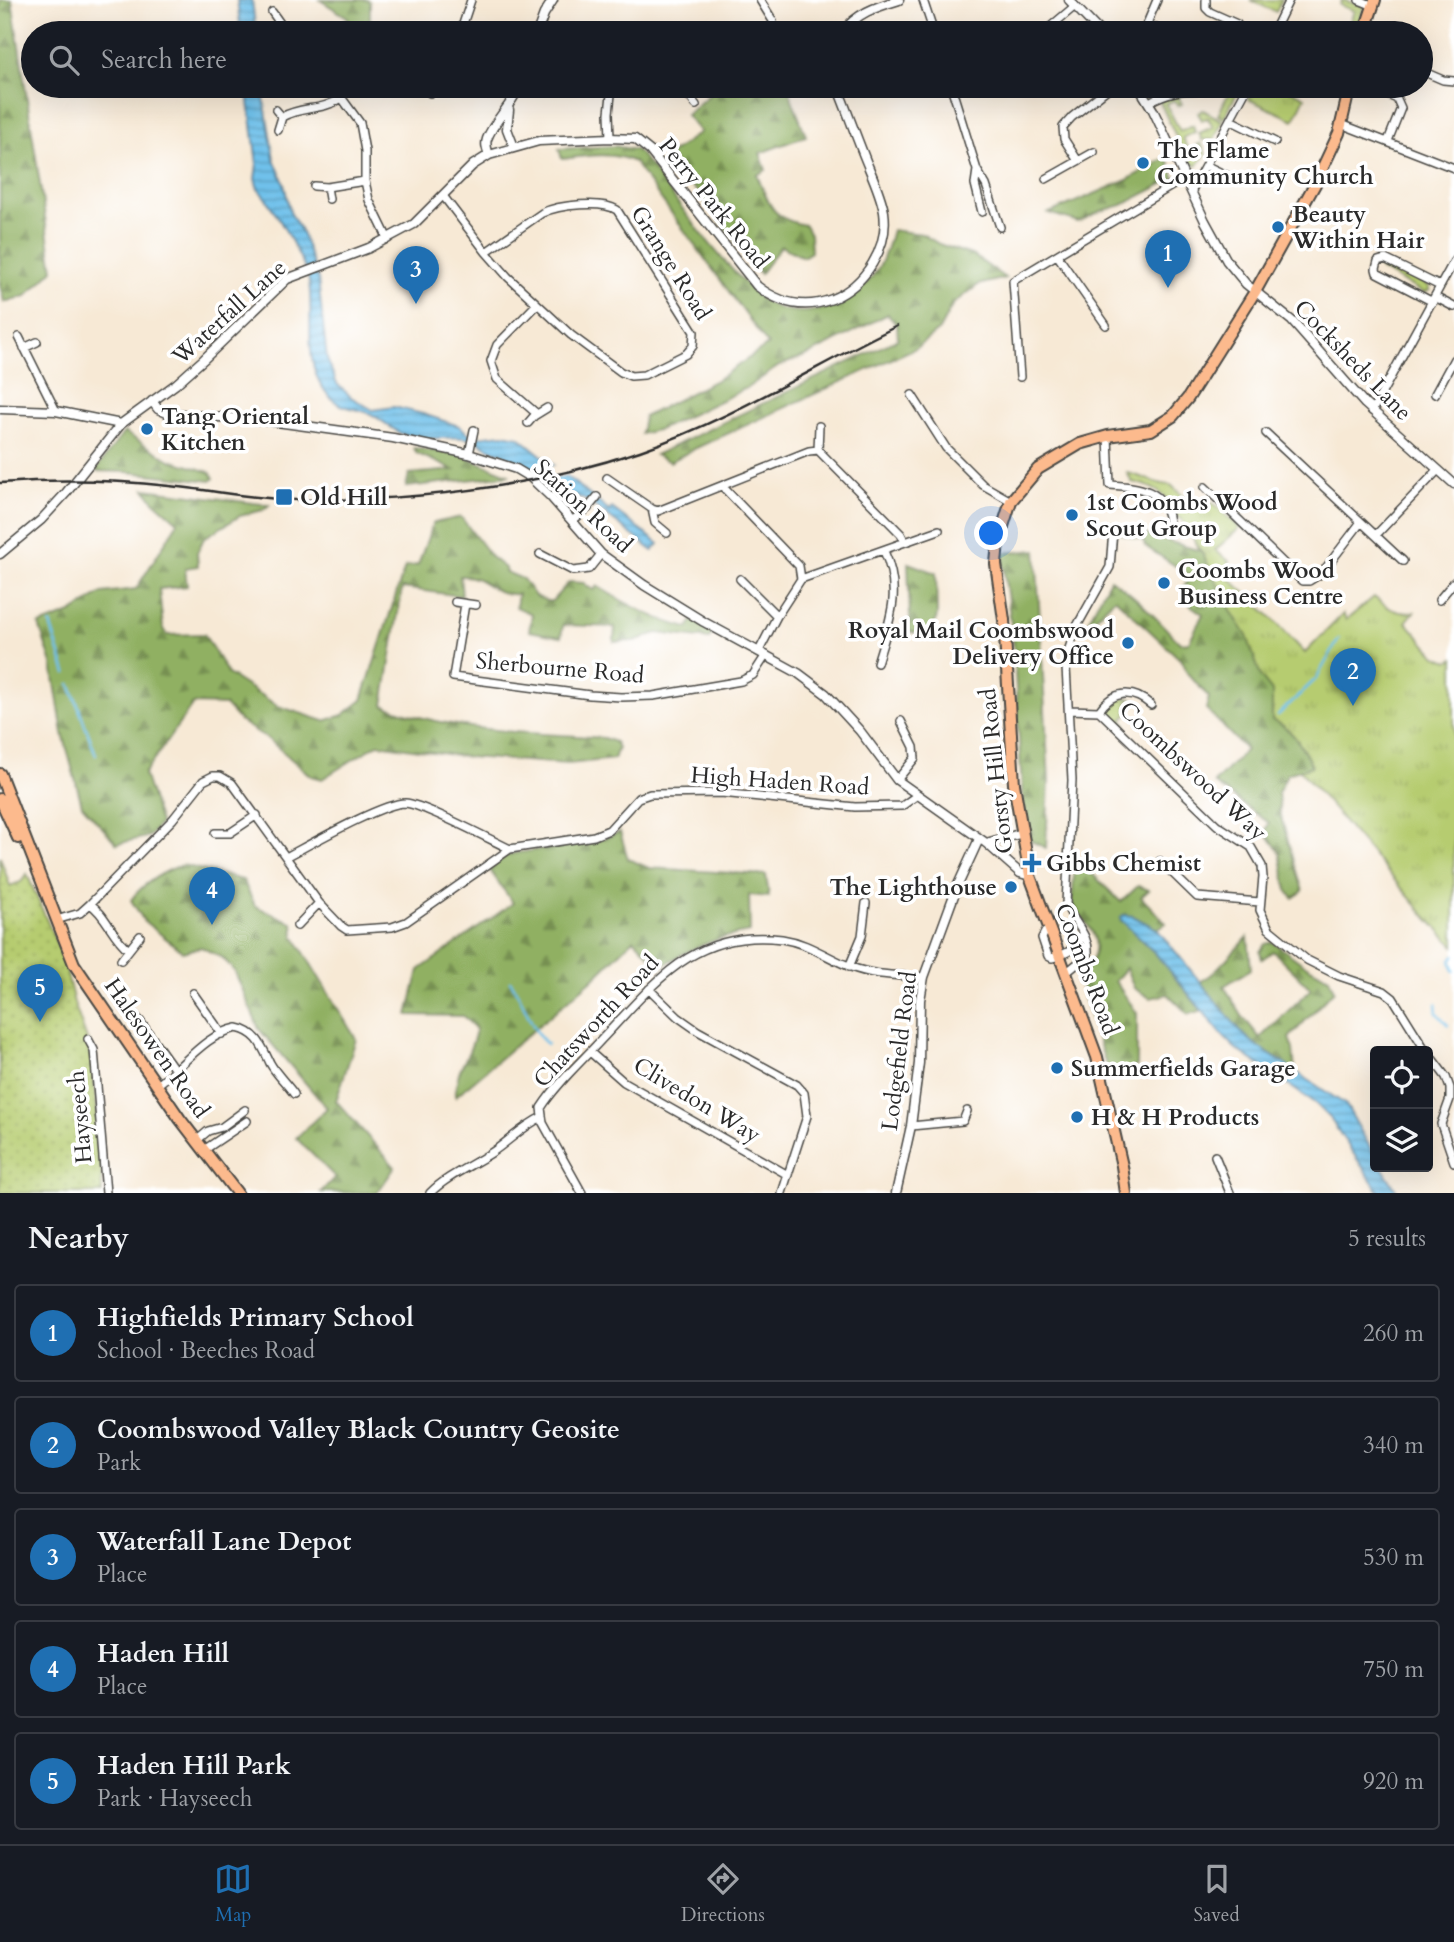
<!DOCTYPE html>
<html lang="en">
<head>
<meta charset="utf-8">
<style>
	:root { --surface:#171b24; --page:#20242c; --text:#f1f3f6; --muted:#9ea1a6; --line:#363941; --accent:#1f6fb2 }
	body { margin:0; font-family:Cardo,serif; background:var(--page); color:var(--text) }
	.controls { position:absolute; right:21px; bottom:21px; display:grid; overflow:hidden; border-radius:7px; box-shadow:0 7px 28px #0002 }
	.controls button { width:63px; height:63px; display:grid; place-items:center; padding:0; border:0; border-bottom:2px solid var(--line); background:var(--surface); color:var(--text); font:35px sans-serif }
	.you { position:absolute; left:992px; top:534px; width:24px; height:24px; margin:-18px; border:5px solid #fff; border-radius:50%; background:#1a73e8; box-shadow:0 0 0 10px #1a73e833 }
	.badge { display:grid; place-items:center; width:46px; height:46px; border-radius:50%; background:var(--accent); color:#fff; font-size:23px; font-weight:700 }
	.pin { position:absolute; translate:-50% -58px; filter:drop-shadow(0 2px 4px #0008) }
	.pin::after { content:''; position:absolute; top:37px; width:24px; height:21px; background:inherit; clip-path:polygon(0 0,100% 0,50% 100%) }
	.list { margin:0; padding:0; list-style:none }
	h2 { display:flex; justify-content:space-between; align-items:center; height:91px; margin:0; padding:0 28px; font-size:30px }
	h2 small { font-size:23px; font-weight:400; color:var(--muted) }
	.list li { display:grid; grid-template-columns:46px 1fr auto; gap:21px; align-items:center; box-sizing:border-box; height:98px; margin:0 14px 14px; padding:0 14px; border:2px solid var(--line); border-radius:7px }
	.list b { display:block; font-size:26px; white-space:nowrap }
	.list p { margin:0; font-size:23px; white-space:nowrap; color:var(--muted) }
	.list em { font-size:23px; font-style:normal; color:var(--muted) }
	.icon { flex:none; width:38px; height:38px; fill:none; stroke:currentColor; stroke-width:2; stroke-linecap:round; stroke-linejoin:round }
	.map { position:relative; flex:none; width:1454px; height:1193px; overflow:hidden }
	.search { position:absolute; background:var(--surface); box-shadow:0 7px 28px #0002; left:21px; right:21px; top:21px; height:77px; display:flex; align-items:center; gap:18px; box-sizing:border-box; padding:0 24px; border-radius:38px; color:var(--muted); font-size:26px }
	.sheet { height:651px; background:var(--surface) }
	nav { display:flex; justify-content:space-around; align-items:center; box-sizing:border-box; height:98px; border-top:2px solid var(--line); background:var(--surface); font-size:19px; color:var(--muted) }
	nav a { display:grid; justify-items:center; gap:4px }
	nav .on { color:var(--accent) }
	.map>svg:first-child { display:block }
</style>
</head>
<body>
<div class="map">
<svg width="1454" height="1193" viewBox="0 0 1454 1193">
	<defs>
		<pattern id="grass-tufts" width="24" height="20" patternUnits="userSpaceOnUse" patternTransform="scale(1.75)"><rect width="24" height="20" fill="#b6cc70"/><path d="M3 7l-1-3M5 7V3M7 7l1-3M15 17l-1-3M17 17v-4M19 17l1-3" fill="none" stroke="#9daf61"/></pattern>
		<pattern id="forest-firs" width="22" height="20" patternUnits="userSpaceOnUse" patternTransform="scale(1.75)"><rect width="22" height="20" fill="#90b062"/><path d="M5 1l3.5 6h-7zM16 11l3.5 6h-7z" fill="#768f51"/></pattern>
		<pattern id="park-dots" width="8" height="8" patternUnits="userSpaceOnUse" patternTransform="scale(1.75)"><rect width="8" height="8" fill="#b6cc70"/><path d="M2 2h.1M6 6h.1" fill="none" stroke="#9daf61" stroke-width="1.8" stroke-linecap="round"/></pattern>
		<pattern id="water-rules" width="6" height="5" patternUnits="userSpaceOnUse" patternTransform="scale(1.75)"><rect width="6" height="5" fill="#6fc1eb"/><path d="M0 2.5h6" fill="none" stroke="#5b9dbf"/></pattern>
	</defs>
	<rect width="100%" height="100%" fill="#fff"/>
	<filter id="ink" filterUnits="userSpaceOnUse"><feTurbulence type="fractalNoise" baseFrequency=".0143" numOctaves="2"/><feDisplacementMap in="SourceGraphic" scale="14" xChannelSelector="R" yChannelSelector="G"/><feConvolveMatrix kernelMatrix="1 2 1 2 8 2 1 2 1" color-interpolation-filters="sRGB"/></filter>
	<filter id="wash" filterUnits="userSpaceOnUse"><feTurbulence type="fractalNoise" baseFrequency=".00686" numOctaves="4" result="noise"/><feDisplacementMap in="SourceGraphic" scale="28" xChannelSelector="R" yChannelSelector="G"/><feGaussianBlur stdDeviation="1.57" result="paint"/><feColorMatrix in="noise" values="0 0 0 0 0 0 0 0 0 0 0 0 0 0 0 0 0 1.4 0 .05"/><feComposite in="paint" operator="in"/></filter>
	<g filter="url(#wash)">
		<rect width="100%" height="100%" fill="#f7e9d5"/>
		<path fill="url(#grass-tufts)" stroke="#707c4e" stroke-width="2" d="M1342,0L1364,6L1358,25L1350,22L1354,11L1340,5Z
			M1227,86H1241L1224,118L1218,115L1231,88Z
			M1254,86H1283L1305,97L1294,120L1248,99Z
			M1177,94L1182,104L1178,106L1174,100L1166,104L1180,131L1193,125L1195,132L1183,138L1192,156L1200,152L1197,145L1201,143L1206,154L1197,166L1187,160L1159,100Z
			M1203,110L1223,121L1214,139L1202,140L1199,133L1213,127L1208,118L1202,120L1198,113Z
			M1384,263L1429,286L1430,290L1424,293L1381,270L1379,266Z
			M1127,473C1143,476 1156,485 1171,485L1187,500L1192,496L1204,508L1211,503L1214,504L1240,528L1215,550L1229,561L1224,573L1273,619L1305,653L1343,614L1346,620L1374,597C1387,607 1396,615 1414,612L1406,622L1436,656L1449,661L1454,658V946L1423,913L1298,768L1219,622L1206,586L1159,545L1119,533L1118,525L1182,547L1200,550L1182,520L1172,513C1172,494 1148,485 1132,482Z
			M1125,698H1132L1127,702V715L1122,720L1126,725L1125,727L1108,714L1106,706L1116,700Z"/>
		<path fill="url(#forest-firs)" stroke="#5e6e46" stroke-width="2" d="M0,0H12L53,270L26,296L4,302L0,285Z
			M320,0H367L370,2V25L376,33H356L347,17Z
			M719,86H787L806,136L760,153L766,170L757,175C769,204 771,219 805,225L810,234L811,252L803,257L781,246L760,274L669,155L700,132L686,115Z
			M615,146L636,150L643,157C675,198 705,242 741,279C748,286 755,296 764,301C802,325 854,306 877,270C885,259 888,243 892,230L922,234L939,244L974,256L1005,278L978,285L953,304L939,330L916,348L694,449L670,462L655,455L898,339L897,326L888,314L810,354L779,366L747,388L661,429L641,434L644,417L718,379L768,345L634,162C613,151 585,156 562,159L559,149Z
			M1167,157L1175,178L1122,205L1101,211L1078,222L1049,213L1127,180Z
			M124,432L170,460L210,472L214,478L211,481L128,472L95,471Z
			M414,448L461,455L510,475L406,487L409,474L454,470L416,453Z
			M145,489L269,505L263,510L240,516L204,538L197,553L198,566L185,568L187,586L159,589L163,628L167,635L204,634L228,674L278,706L324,721L343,715L362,700L405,567L418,565L433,523L461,517L491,557L505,568L506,572L523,579L535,596L547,601H552L569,582L585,583L586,586L594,590L597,586C626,604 656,620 688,628L693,620L713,630L709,639L657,633L634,641L614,642L615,627L563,625L561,637L529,631L532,614L516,607L518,594C492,597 485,574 460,576L462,596L402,588L383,705C453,733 529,732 604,738L615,742L618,748L614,759L568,764L468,757L378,744L322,779L311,776L268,739L240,721L225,705L193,704L144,774L160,823L150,836L117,844L82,805L63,734L52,664L39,625L71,613L102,593L136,589L178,522L154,501Z
			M1141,533L1201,551L1233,614L1247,636L1261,677L1272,691V720C1293,728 1302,747 1312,766L1287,774L1278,793L1280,814L1303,891L1293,898L1287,890L1280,852L1265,832L1269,823L1214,783L1246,750L1206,709L1209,697L1187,673L1183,662L1115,598L1084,629L1110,579C1138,596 1157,620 1180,643L1189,642L1203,614L1190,605L1194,598L1181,590L1191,576L1145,546Z
			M1036,550L1049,782L1046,848L1031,841L1023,808L1013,638L1003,564L1004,553Z
			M908,563L936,573L937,615L932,637L907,631L910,618Z
			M620,832L628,859L649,868L766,875L769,897L749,895L750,932C716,937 689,948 661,967L634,939L592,980L456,1096C454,1068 472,1057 476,1029L463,1016L408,1015L419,970L513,903L489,869L506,856L515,853L595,842Z
			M1075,861H1079L1121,902L1138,886L1149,890L1141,897L1166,923L1157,929L1133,916L1134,933L1156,954L1202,1011L1188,1014L1168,994L1150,998L1134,988L1126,968L1115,981L1137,1013V1066L1110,1077L1080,984C1080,975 1086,972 1090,964C1106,935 1083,924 1072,902Z
			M183,865L243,880L255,906L293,923L294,936L356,1039L336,1101L395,1167L377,1193L321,1192L335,1177L296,1138L327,1108L259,1029L235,972L223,958L201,947L183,952L144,921L131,900C142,884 165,870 183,865Z
			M1248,937L1251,969L1224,986L1242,1016L1260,1038L1311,989L1273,951L1262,959L1260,952L1265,944L1273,942L1303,964L1329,978L1334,990L1289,1038L1293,1049L1295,1071L1257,1046L1241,1032L1200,982L1211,975Z"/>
		<path fill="url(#park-dots)" stroke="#707c4e" stroke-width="2" d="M1250,0H1282L1276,12Z
			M695,20L698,29L728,27L732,33H689L680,22Z
			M0,857L10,886L21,882L27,874L63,958L74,1003L91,1051L100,1142L102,1193H0Z"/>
		<path fill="url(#water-rules)" stroke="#4d768b" stroke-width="2" d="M237,0H252L256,33H241Z
			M247,86H262L274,159L284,183L290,212L303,235L318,279L327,359L337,384L351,397L373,410L394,407L423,414L459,426L468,433L477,437L503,434L519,437L609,511L612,508L659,544L653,551L588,501L570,493L537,470L485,446C465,429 431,444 407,436C394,432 383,420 371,414C353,406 339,411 325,391C302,361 314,317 309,282C307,265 270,201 258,189L255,179L257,164Z
			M1123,915L1133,916L1157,929L1241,1032L1257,1046L1346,1105L1375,1156V1167H1382L1398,1193H1380L1329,1117L1316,1104L1235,1048L1224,1037L1156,954L1120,919Z"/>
		<path fill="#f7e9d5" d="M558,465L569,475L544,480L529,471Z"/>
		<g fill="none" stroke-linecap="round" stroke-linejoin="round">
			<path stroke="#6fc1eb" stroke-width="2.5" d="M50,624L66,673
				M70,684L96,755
				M1278,715L1316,679L1339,639
				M1454,955L1451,960L1454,971
				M510,981C524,998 531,1032 547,1044
				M1436,1004L1437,1013L1448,1025"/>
		</g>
	</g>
	<g filter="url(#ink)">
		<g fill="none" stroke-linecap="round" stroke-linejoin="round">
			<defs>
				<path id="minor" d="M760,0L773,21
					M923,0L934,33
					M1206,0V8L1210,12L1237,24
					M1359,0L1374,6
					M272,12L282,26L291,33
					M1147,24L1166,33
					M376,28L382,33
					M270,33L278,23
					M460,33L471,0
					M1043,33L1075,6
					M1143,33L1157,0
					M1273,33L1289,0
					M1429,74L1443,80L1454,81
					M333,86L360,123L365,151V181L369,200L388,239
					M424,86L430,93L434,86
					M681,86L696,105
					M951,86L977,170L986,185L1000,227
					M1319,86L1348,95
					M1369,87L1397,99L1401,108L1388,141
					M1149,102C1167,92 1179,90 1200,90
					M276,110L282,117L278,130
					M282,117C301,106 322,111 340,99
					M1230,120L1275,142
					M1341,124L1454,168
					M610,138L609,113L612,86
					M1078,161L1064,139L1063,127L1072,117L1111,86
					M1207,166L1232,178
					M977,170L975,184L982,212
					M1046,179L1094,152
					M314,186L327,187L365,181
					M327,187L329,199
					M1192,190L1248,86
					M444,197L486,252L508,277L571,335L621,372L631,376L644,375L686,354L693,346L694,332L617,210C602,200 558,205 542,213L486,252
					M1057,255L1106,325
					M1435,297L1454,307
					M1433,302L1377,273L1376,269L1378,261L1385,259L1440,286
					M536,305L497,345L491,361L497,379L537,414
					M19,337L56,411
					M24,348L37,342
					M1020,377L1013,281L1185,178
					M1435,394L1454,359
					M912,395L946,448L983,485L1011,501
					M1372,411L1454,261
					M528,423L534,416L547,408
					M1266,433L1403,561
					M1108,436L1110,485C1139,487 1166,489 1169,523
					M818,450L819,426
					M469,454L474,430
					M607,478L652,509L658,511L809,451L818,450L901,534L905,542
					M722,486L799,566L801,579L777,616L759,651
					M1205,487L1302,581H1309L1322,573L1361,522
					M652,509L655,523L667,533
					M572,521L588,508L597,497
					M1376,535L1437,471
					M540,554L573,571L589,569L601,554
					M740,579L777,616
					M801,579L939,530
					M1439,600L1454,582
					M455,602L476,605
					M465,604L453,677L590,695L621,697L653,696L741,681L753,675L766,655
					M877,663C889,622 903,593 884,551
					M1069,710L1099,711L1217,825L1251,847L1262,866L1263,877L1260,910L1269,929L1307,960L1339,976L1384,991L1393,998L1426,1051
					M1099,711C1113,690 1133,689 1151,705
					M897,780L915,758L914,747L901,721
					M215,833H230L257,815
					M286,857C309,845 382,803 405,803C423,804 489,839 510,849
					M1160,861L1197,897L1260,902
					M90,904C106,914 112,937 129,950
					M56,920L80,913L90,904L173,819L203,781L213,776H220L232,783L319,903L341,926L347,930L392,927L406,922L510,849L594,836L609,830L638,798L650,794L721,793L855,807L902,806L916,796
					M297,926L319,903
					M1051,930L1045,932L1042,938L1048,956L1052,958C1067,954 1079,948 1082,933
					M121,960L140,936
					M849,967L862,936L866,903
					M1067,972L1088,955C1090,934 1073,923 1066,904L1072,780L1066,667L1067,654L1077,626L1110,567L1113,531
					M649,989L678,1017L698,1031L797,1085L804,1093L807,1116L782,1193
					M193,993L222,1034
					M120,1000L140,1021L175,1070
					M88,1039L94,1050L106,1193
					M590,1052L624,1082L788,1175
					M1428,1053L1446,1077L1450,1088V1099L1441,1124L1454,1162
					M157,1085C182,1068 205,1034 237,1028C257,1032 262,1046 270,1063C276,1074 287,1084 294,1094
					M911,1126L963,1121L967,1111
					M196,1141L208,1131L222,1127L245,1110
					M204,1150L247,1121
					M1215,1156L1230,1193
					M430,1193C447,1176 471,1166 491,1153C509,1141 523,1126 542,1117
					M582,1193L543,1123L541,1108C557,1083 581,1062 601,1040C655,983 694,928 782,939C809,943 827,958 851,967C874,976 900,975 924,977"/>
				<path id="tertiary" d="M1069,0L1101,33
					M537,33L544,14L553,0
					M842,33C856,13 876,7 899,0
					M1138,86L1153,110L1205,221L1227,261L1246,284L1292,321L1365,404L1454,484
					M509,110L507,129L514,147
					M489,155C487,149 485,145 487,139C494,120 512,106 519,86
					M152,401L158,409L167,413L269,421L393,438L469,454L516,469L531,478L551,497L601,554L644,585L704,622L798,673L826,694L860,731L897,780L986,843L1020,873L1030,876
					M0,409L56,411L121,424
					M0,554L41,520L66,493L121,424L176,384L204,359L287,279L369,248L414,224L473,165L489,155L539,141L610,138L635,139L650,151L757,286C779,303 804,310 832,299C865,285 889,248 884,212C881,195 873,178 866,161C856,136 847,111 837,86
					M986,843L1023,833
					M896,1193L911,1126L919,1063L920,1000L924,977L957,887L979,839"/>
				<path id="primary" d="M1364,33L1375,0
					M0,774L74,964L180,1119L237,1193
					M0,799L18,838
					M1126,1193L1122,1166L1097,1057L1030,876L1014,784L1004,620L996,564L998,542L1011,501L1038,469L1080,444L1108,436L1151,430L1173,416L1188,398L1256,290L1315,184L1339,133L1350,86"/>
			</defs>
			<use href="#minor" stroke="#4a4844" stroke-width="10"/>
			<use href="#tertiary" stroke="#4a4844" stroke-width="11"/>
			<use href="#primary" stroke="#4a4844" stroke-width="14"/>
			<use href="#minor" stroke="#fff" stroke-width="7"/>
			<use href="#tertiary" stroke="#fff" stroke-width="8"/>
			<use href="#primary" stroke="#fcba8d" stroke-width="10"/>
			<path stroke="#2b2b2b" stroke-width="2.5" d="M0,483C57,479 113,480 169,486C213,490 257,500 301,500C415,501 531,488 640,451C731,420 811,368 897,326"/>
		</g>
	</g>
	<g fill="#1f6fb2" stroke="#fff" stroke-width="2.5">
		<circle cx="1143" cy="163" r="7"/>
		<circle cx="1278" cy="227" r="7"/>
		<circle cx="147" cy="429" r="7"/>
		<rect x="275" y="488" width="18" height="18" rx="3.5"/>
		<circle cx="1072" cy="515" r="7"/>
		<circle cx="1164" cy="583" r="7"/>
		<circle cx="1128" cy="643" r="7"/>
		<path d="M1028.5 852.5h7v7h7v7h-7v7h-7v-7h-7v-7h7z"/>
		<circle cx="1011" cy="887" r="7"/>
		<circle cx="1057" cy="1068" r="7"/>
		<circle cx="1077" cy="1117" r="7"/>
	</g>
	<g text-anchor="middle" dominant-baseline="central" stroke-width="7" stroke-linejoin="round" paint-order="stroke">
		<g font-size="23" font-weight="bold" fill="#2b2b2b" stroke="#fff" text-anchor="start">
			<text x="1157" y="150">The Flame<tspan x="1157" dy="26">Community Church</tspan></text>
			<text x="1292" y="214">Beauty<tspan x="1292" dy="26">Within Hair</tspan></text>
			<text x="161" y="416">Tang Oriental<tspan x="161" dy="26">Kitchen</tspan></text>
			<text x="300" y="497">Old Hill</text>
			<text x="1086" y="502">1st Coombs Wood<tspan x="1086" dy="26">Scout Group</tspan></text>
			<text x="1178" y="570">Coombs Wood<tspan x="1178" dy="26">Business Centre</tspan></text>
			<text x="1114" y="630" text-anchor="end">Royal Mail Coombswood<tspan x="1114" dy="26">Delivery Office</tspan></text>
			<text x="1046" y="863">Gibbs Chemist</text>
			<text x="997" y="887" text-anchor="end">The Lighthouse</text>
			<text x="1071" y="1068">Summerfields Garage</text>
			<text x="1091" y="1117">H &amp; H Products</text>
		</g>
		<g font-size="23" fill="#2b2b2b" stroke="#fff">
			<text transform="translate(714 203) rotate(51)">Perry Park Road</text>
			<text transform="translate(671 263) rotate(58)">Grange Road</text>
			<text transform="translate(229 312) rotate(-42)">Waterfall Lane</text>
			<text transform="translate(1353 360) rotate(46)">Cocksheds Lane</text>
			<text transform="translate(583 506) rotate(43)">Station Road</text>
			<text transform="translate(560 668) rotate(5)">Sherbourne Road</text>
			<text transform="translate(996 771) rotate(-96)">Gorsty Hill Road</text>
			<text transform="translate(1193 771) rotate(43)">Coombswood Way</text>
			<text transform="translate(780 781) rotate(4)">High Haden Road</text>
			<text transform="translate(1087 969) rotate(69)">Coombs Road</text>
			<text transform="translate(596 1021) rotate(-47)">Chatsworth Road</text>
			<text transform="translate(157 1048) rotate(55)">Halesowen Road</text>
			<text transform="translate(899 1051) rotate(-83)">Lodgefield Road</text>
			<text transform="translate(697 1100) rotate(31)">Clivedon Way</text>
			<text transform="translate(80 1117) rotate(-95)">Hayseech</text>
		</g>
	</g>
</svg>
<div class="controls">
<button><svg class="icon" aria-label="locate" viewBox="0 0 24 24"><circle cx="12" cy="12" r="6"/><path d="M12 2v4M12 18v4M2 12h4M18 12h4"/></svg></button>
<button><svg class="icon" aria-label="layers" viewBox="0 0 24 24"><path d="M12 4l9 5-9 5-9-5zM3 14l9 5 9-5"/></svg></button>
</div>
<div class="you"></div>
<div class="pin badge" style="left:1168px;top:288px">1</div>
<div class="pin badge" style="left:1353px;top:706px">2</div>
<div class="pin badge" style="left:416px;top:304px">3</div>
<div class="pin badge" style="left:212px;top:925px">4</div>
<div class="pin badge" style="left:40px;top:1022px">5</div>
<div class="search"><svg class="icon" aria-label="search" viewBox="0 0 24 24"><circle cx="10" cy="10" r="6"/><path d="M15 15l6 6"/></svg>Search here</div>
</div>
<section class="sheet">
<h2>Nearby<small>5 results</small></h2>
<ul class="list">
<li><span class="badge">1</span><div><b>Highfields Primary School</b><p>School · Beeches Road</p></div><em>260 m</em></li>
<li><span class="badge">2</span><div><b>Coombswood Valley Black Country Geosite</b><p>Park</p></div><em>340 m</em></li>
<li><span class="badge">3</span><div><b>Waterfall Lane Depot</b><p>Place</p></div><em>530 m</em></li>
<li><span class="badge">4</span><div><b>Haden Hill</b><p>Place</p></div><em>750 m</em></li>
<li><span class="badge">5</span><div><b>Haden Hill Park</b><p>Park · Hayseech</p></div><em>920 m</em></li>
</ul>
</section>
<nav>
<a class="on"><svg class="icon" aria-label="map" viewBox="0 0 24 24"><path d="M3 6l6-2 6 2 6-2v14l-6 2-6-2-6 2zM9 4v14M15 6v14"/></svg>Map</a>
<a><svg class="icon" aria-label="directions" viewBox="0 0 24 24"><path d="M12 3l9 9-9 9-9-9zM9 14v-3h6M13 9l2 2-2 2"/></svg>Directions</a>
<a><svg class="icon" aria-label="saved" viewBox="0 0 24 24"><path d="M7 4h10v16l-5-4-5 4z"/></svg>Saved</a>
</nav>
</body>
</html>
